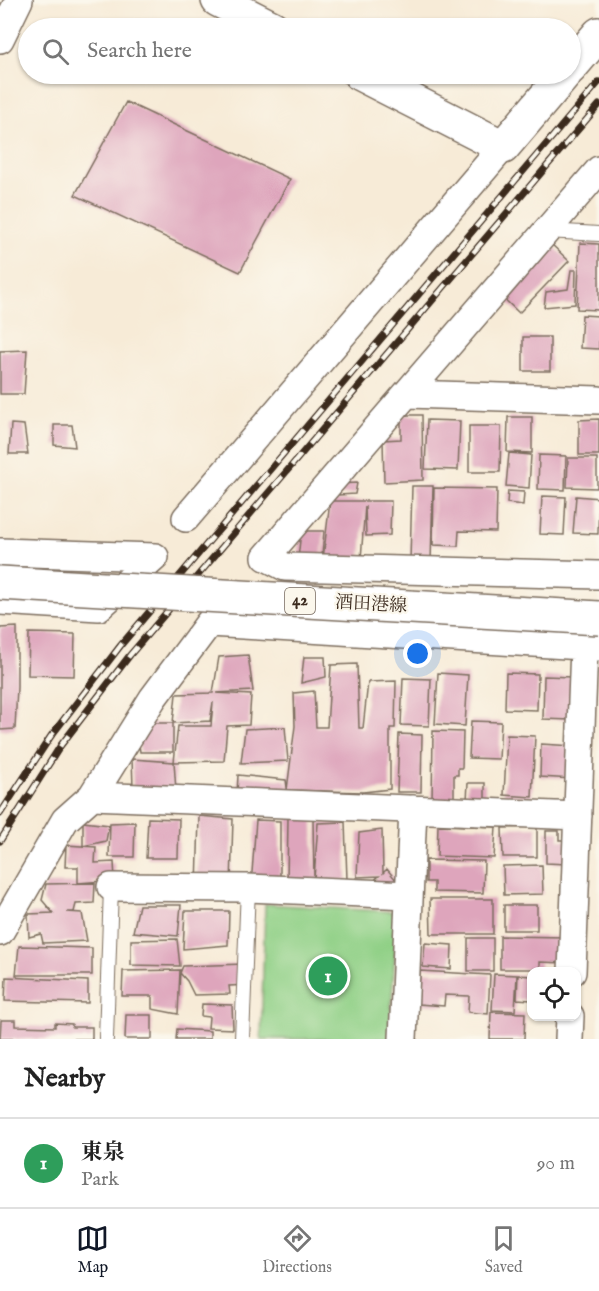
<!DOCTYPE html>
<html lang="en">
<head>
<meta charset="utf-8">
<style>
	:root { --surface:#fff; --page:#f2f2f2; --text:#222; --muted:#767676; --line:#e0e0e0; --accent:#111827 }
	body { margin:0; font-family:"IM FELL English","Noto Serif JP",serif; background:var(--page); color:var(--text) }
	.controls { position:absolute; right:18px; bottom:18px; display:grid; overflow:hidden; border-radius:12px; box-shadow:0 2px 4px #0004 }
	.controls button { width:54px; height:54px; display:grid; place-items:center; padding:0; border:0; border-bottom:2px solid var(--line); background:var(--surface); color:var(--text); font:30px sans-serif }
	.you { position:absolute; left:418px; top:654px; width:21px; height:21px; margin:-15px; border:4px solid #fff; border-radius:50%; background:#1a73e8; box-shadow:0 0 0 9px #1a73e833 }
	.badge { display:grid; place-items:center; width:39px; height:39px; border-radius:50%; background:var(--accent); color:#fff; font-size:20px; font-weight:700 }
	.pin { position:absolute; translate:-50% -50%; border:3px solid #fff; box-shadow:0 2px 6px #0006 }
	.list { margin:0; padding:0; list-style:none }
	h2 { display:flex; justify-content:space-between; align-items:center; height:78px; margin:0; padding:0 24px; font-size:26px }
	h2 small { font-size:20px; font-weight:400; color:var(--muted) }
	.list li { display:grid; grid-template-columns:39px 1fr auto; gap:18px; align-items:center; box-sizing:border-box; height:90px; padding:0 24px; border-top:2px solid var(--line) }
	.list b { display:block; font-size:22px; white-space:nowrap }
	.list p { margin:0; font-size:20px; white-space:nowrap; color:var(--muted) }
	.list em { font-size:20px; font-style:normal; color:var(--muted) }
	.icon { flex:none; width:33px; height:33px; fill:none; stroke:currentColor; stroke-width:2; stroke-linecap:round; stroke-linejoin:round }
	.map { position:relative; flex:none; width:599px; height:1039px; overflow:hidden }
	.search { position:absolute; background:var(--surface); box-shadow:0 2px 4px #0004; left:18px; right:18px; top:18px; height:66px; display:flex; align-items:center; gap:15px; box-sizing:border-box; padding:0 21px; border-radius:33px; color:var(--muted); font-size:22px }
	.sheet { height:168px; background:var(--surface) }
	nav { display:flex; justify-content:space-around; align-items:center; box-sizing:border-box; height:84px; border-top:2px solid var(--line); background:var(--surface); font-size:16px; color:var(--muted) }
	nav a { display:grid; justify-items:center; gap:3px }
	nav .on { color:var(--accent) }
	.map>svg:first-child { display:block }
</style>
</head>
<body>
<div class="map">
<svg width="599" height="1039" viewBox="0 0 599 1039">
	<rect width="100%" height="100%" fill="#fbf7ec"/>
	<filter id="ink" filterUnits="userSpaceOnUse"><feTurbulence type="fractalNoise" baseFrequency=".0167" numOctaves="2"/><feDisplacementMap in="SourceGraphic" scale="12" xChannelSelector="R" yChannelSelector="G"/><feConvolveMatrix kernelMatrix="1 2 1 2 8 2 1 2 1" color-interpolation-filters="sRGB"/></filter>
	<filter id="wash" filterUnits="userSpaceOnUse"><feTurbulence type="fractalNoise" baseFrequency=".008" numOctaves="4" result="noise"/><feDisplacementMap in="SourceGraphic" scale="24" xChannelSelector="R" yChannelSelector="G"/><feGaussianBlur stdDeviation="1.35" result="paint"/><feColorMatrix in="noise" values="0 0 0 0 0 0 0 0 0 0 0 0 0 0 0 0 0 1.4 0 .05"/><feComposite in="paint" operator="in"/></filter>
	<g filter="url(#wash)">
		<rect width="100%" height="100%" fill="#f7ebd7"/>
		<path fill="#90d086" stroke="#667d52" stroke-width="1.5" d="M265,904L398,912L389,1039H261Z"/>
		<g id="blocks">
			<path fill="#dea5bc" d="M126,102L290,179L240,272L75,195Z
				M549,242L569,261L519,313L499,294Z
				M580,243L599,244V310L577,309Z
				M571,270H576L575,304L544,307L546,292L568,289Z
				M582,315L599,316V349L580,348Z
				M523,337H550V371H523Z
				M27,350L24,394H0V351Z
				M401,415H422L423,480L384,482L383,440L401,439Z
				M508,417H532V453L507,452Z
				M599,419V455H579V420Z
				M427,420L460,421L458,470L425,469Z
				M11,424L24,425L28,454H9Z
				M54,425H72L75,447L54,445Z
				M469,426H501L500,472H469Z
				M509,453L531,455L529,488L506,486Z
				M539,455L566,456L565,490L538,489Z
				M568,458H597V488L567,487Z
				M357,483L355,494L339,495L338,484Z
				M412,486H433L431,562L410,561Z
				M434,488L497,489L496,532L459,531L458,546L433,545Z
				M508,491L524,492L523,505L507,503Z
				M542,496L566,497L564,535L540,534Z
				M576,496L599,498L598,534L573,533Z
				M330,501H391L390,535L366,536L365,506L361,559H323Z
				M301,531H324L322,556L298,559Z
				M17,627V687L15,729L0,730V628Z
				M29,633L75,634L74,676L28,675Z
				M248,655L253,691L216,693L251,695L249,725L227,726L224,761L174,762L178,726H211L213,702L210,721L173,723L176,694L213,693L219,657Z
				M304,657H325L326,677L301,683Z
				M357,664L359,728H363L368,682L396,681L395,728H390V789L363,792L287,790L295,726L294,693L314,691L316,727H327L331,665Z
				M438,673L468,675L465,726L435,724Z
				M506,673L538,674L537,710L505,709Z
				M544,676L572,677L571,720L543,719Z
				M403,678L431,679L429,726L401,725Z
				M471,721L501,722L499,759L469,758Z
				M144,723H173V752H140L137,730Z
				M285,727L288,761L241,763L245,729Z
				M433,731L463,732L462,768H458V775H454V803L432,802Z
				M399,734L422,735L421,792H397Z
				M507,735L535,736L532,797L504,795Z
				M541,744L573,746V779L540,777Z
				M132,759L174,762L176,791L133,787Z
				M238,775L286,780L288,795L237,794Z
				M468,783H485V801L467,800Z
				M199,816L233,819L231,884L197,888Z
				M148,818L179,819L178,858H146Z
				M288,818H313L314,879L318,823L345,822L347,880L287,884Z
				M256,820L280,821V886H251Z
				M83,822L109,825L106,841L83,846Z
				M135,822L134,857H109L110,823Z
				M438,825L496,827L494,858L437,856Z
				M537,827V857H503L502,828Z
				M382,830L383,873L387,869L401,886L372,882L379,876L357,877L359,833Z
				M546,831H559V840H568L567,864L546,863Z
				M66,845L96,847L95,863L114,862L115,880L78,883V867H65Z
				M426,860L484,861L483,893L434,892V882H426Z
				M542,865L543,894L504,895L503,866Z
				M95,883L94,903L76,904L74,912H67L82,913L87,941L43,943L41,934L29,937L28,914L53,913L42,900L46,884Z
				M430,899H493V934H431Z
				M139,905H181L178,936L133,932Z
				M504,905H537V930H504Z
				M185,911H229L228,945L183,949Z
				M500,936L566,937L565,963L540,962V969H500Z
				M468,938H493V971H468Z
				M177,939L180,966L131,965V940Z
				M425,943L452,945L451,969L423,967Z
				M19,946L92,948V975H16Z
				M245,964L247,985L229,986L230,994L194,995L187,981L180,973L183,966Z
				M180,970L178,1014L152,1009V996H122L123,971Z
				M420,971L490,975L488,1014L468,1012L469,996L445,995L444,1006L418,1004Z
				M494,974L517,975L515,1011L492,1010Z
				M518,975L531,976V1000L517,999Z
				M6,977L88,981V1003L5,1001Z
				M202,1004L232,1005L233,1029L208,1028L209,1017L201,1016Z
				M491,1012L525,1013L524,1039H490Z
				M126,1015H152V1039H125Z
				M1,1020H15V1026L55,1027V1023L72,1024V1027H92V1039H0Z
				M177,1029L210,1031V1039H176Z"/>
		</g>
	</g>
	<g filter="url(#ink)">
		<use href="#blocks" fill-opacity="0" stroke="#7d6e5f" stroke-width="1.5"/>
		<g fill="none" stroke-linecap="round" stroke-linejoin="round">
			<defs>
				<path id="lane" d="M547,231L599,234
					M106,1039L111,887
					M242,1039L248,888"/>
				<path id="street" d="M0,39L19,0
					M599,170L266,557L285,567L599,575
					M408,394L599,400
					M186,518L503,147
					M0,552L155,557
					M0,601L99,607L155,557
					M92,796L578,816
					M111,887L248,888L409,895
					M0,932L65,820L92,796L153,698L209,623L599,647
					M572,972L584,646
					M403,1039L413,809
					M569,1039L570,1016"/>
				<path id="secondary" d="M218,0L273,28
					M570,68L599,34
					M360,74L503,147L565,74"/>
			</defs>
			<use href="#lane" stroke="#7d6e5f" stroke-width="16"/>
			<use href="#street" stroke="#7d6e5f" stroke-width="30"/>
			<use href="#secondary" stroke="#7d6e5f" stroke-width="36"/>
			<use href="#lane" stroke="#fff" stroke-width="14"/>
			<use href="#street" stroke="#fff" stroke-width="27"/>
			<use href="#secondary" stroke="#fff" stroke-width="33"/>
			<defs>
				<path id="rail" d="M0,814L51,736L121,645L599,82
					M0,841L61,745L130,655L599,105"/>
			</defs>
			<use href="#rail" stroke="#3b2a1e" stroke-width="7"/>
			<use href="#rail" stroke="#fbf7ec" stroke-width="4.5" stroke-dasharray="14" stroke-linecap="butt"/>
			<defs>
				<path id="primary-bridge" d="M0,583L599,618"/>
			</defs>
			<use href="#primary-bridge" stroke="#7d6e5f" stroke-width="36" stroke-linecap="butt"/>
			<use href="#primary-bridge" stroke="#fff" stroke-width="33"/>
		</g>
	</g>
	<g text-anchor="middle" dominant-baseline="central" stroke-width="4.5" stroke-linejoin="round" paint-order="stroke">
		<rect fill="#fbf7ec" stroke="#75685c" stroke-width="1.5" x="285" y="588" width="30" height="26" rx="4.5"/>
		<g font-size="16" font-weight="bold" fill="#3b2a1e">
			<text x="300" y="601">42</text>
		</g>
		<g font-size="18" fill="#3b2a1e" stroke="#fbf7ec">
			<text transform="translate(371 605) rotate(3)">酒田港線</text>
		</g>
	</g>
</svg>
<div class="controls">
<button><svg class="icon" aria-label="locate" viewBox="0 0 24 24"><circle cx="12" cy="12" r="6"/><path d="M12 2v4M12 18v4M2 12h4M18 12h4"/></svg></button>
</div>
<div class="you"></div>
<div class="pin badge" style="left:328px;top:976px;background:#2e9e5b">1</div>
<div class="search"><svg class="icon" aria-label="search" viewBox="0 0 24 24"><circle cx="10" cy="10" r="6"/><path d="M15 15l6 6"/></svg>Search here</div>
</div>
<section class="sheet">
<h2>Nearby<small></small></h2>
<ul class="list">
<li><span class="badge" style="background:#2e9e5b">1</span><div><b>東泉</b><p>Park</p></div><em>90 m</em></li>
</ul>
</section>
<nav>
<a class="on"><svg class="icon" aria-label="map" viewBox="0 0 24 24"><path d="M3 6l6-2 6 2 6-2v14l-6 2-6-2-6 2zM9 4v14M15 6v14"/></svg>Map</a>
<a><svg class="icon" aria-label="directions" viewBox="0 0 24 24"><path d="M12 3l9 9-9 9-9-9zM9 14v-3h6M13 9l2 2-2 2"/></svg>Directions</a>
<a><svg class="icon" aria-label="saved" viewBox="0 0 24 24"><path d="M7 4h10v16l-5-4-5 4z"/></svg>Saved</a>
</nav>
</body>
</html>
